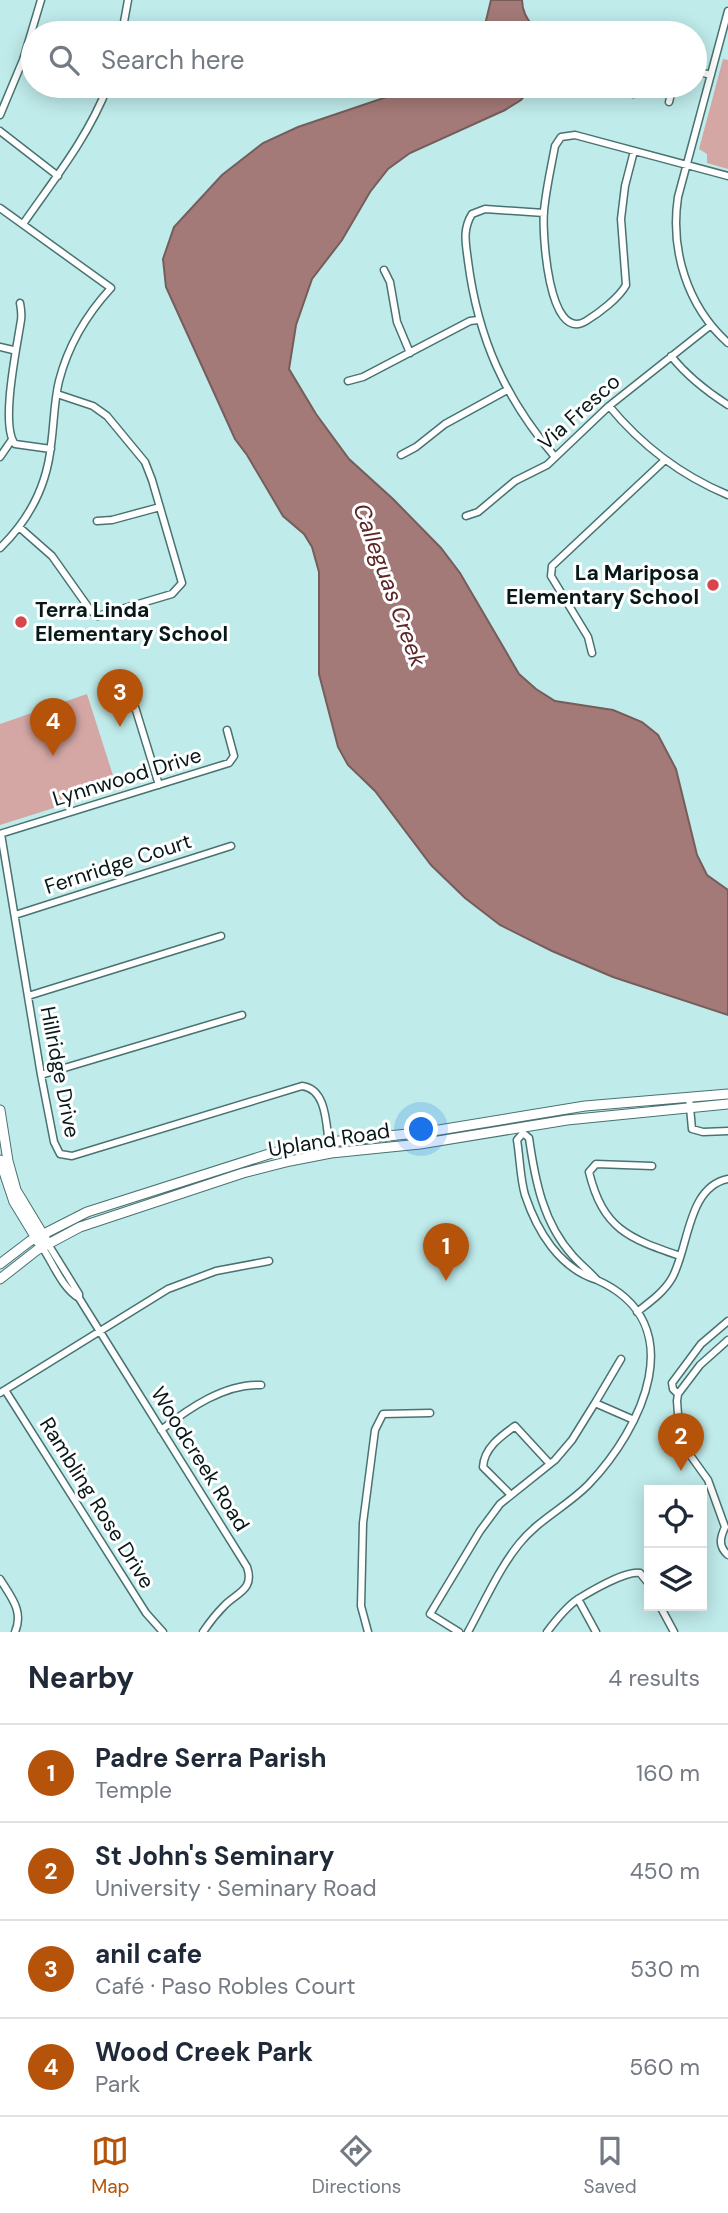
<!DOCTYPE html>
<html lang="en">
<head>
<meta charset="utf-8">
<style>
	:root { --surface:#fff; --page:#f2f2f3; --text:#1f2937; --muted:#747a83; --line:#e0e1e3; --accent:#b45309 }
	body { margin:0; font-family:"DM Sans",sans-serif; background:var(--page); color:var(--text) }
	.controls { position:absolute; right:21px; bottom:21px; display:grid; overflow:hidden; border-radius:0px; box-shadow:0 4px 18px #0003 }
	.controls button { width:63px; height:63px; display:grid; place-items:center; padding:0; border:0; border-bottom:2px solid var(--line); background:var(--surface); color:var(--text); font:35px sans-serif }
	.you { position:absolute; left:422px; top:1130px; width:24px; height:24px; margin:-18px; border:5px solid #fff; border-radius:50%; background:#1a73e8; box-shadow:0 0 0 10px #1a73e833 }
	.badge { display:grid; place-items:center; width:46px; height:46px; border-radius:50%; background:var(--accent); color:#fff; font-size:23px; font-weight:700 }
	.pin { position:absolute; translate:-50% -58px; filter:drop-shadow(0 2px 4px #0008) }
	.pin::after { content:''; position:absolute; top:37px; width:24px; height:21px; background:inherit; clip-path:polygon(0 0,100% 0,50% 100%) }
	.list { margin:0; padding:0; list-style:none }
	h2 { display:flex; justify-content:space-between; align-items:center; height:91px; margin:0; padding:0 28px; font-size:30px }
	h2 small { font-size:23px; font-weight:400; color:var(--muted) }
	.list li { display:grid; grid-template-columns:46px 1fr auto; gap:21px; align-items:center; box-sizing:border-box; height:98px; padding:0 28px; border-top:2px solid var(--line) }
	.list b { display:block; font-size:26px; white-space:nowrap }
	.list p { margin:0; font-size:23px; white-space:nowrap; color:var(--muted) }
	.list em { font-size:23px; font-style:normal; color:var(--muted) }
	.icon { flex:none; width:38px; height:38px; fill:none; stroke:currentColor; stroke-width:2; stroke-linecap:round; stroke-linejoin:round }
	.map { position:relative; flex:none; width:728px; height:1632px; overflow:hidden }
	.search { position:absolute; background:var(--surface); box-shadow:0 4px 18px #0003; left:21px; right:21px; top:21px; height:77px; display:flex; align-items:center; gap:18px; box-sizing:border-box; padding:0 24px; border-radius:38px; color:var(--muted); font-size:26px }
	.sheet { height:483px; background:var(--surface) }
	nav { display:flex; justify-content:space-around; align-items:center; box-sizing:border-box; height:98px; border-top:2px solid var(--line); background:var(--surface); font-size:19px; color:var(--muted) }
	nav a { display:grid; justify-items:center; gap:4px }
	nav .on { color:var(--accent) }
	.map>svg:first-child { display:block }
</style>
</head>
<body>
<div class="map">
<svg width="728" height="1632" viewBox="0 0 728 1632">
	<rect width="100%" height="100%" fill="#bfebea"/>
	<path fill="#d4a7a5" d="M723,59L728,60V169L707,163V154L699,149Z
		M87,694L117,788L0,825V724Z"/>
	<path fill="#a47a78" stroke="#755d5b" stroke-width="2" d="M491,0H522C522,14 530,22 537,33H483Z
		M419,86H533L521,100L505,110L410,153L388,169L370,192L342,240L312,279L296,325L289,369L316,414L349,459L393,499L441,548L460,573L519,674L536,689L555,701L613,710L642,722L658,735L676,769L697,855L707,875L728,890V1015L613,977L552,951L500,925L465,898L431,865L375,791L348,765L338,747L319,674V572L312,547L304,534L283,516L247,455L235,439L166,287L163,259L174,227L222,175L263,143L298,127Z"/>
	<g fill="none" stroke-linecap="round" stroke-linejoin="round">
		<defs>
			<path id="minor" d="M728,11L678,197C670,250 687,306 728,343
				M122,33L128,0
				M695,71L711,75
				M633,94L635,86
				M669,102L673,86
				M0,115L23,60L41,0
				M0,131L58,176
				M634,151L625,186L621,219L626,285C619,298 599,313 586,321C548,344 542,231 544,211C546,189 551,168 555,146L561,137L575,135L728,176
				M0,208L111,288C87,314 68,346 59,381C54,401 54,424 51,445C47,485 29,520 0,548
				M544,213L485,209L472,214C462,230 466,244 468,261C478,339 505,398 555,457
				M23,224C55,178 87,139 108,86
				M384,270L390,282L397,322L410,353
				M20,303C21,309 22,314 21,320C17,347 0,425 15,444L51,449
				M0,347L13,350
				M671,356C687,376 706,391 728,405
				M348,381L363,377L470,321L478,320
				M609,406C642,446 680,475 728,495
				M401,455L416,447L445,424L507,390
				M0,457L11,441
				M466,516L478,512L515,481L547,465L609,406L711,325
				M97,521L112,520L160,507
				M19,527L52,556L91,611L98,616L172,594L182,583L152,480L145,462L107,416L93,406L57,394
				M592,653L588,637L551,576L552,566L665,460
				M131,694L159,785
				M0,834L229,763L234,756L227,730
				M1,834L41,1075L54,1142L60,1154L72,1156L302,1086C327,1089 326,1125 329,1144
				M15,915L231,846
				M28,996L221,936
				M41,1075L242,1015
				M689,1097L692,1129L703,1132L728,1131
				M523,1133L529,1138C535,1180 543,1223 573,1256C581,1265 589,1271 597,1280C559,1268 537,1231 525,1195C520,1178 520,1158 517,1140Z
				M652,1166L596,1164L589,1172C603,1229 628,1238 680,1256
				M48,1244L79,1294V1298L247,1567C255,1590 236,1593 224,1606C216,1614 209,1623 203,1632
				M42,1247C53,1263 62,1288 79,1298
				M637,1312C650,1302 664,1292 672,1278C689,1248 687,1187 728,1179
				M5,1390L146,1613L163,1632
				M0,1393L168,1289L216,1271L269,1261
				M678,1394L673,1389L672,1383L701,1344L728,1321
				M595,1403L621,1359
				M161,1430C188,1409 225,1383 261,1385
				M511,1495L483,1467C484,1448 501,1436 515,1426L550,1464
				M725,1527L708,1480L680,1441L677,1401L678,1394L700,1365L728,1340
				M725,1527C720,1538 718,1546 728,1555
				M0,1579C11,1597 24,1611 15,1632
				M578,1599L596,1632
				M660,1606L674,1632
				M368,1632L361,1606L363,1523L375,1430L383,1414L430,1413
				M459,1632L430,1614L480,1531L500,1504L555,1460L572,1440L595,1403L634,1420
				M468,1632C484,1603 498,1570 519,1544C538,1520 566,1507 588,1485C642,1429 693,1323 597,1280
				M547,1632C556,1620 566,1607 578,1599C591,1591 627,1570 640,1573L649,1584"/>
			<path id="secondary" d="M0,1110L8,1161L16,1190L45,1238
				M0,1160L14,1202L39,1243
				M0,1264L30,1241L87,1212L272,1153L329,1142L427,1132L585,1106L728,1094
				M0,1279L37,1250L80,1227L243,1173L290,1161L331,1153L420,1144L567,1120L728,1104"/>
		</defs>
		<use href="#minor" stroke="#497271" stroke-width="9"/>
		<use href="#secondary" stroke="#497271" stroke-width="11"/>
		<use href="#minor" stroke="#fff" stroke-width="6"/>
		<use href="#secondary" stroke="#fff" stroke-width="9"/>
	</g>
	<g fill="#d6464c" stroke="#fff" stroke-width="2.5">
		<circle cx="713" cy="585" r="7"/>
		<circle cx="21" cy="622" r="7"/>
	</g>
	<g text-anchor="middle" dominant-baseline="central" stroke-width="6" stroke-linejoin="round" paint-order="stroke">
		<g font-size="21" fill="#071818" stroke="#fff">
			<text transform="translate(579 412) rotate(-42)">Via Fresco</text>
			<text transform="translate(127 777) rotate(-17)">Lynnwood Drive</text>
			<text transform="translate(118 864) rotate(-18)">Fernridge Court</text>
			<text transform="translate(60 1072) rotate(79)">Hillridge Drive</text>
			<text transform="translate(329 1140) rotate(-9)">Upland Road</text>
			<text transform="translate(200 1459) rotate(58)">Woodcreek Road</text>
			<text transform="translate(97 1503) rotate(58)">Rambling Rose Drive</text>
		</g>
		<g font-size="21" font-weight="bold" fill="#071818" stroke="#fff" text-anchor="end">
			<text x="699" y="573">La Mariposa<tspan x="699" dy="24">Elementary School</tspan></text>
			<text x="35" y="610" text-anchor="start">Terra Linda<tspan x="35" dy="24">Elementary School</tspan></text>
		</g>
		<g font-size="23" font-style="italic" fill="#5d2526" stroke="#fff">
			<text transform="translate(390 585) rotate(70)">Calleguas Creek</text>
		</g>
	</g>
</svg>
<div class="controls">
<button><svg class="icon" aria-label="locate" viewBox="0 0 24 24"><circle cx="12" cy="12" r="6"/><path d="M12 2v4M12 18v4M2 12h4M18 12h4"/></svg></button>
<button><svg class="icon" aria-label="layers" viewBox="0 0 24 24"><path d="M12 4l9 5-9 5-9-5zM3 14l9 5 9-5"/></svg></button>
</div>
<div class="you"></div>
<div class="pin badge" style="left:446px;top:1281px">1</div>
<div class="pin badge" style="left:681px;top:1471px">2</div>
<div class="pin badge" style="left:120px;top:727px">3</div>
<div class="pin badge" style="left:53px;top:756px">4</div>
<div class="search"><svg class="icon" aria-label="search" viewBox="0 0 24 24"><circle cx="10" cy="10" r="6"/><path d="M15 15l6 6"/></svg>Search here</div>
</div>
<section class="sheet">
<h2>Nearby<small>4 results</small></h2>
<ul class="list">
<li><span class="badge">1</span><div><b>Padre Serra Parish</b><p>Temple</p></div><em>160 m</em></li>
<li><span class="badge">2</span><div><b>St John's Seminary</b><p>University · Seminary Road</p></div><em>450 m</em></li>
<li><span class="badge">3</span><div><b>anil cafe</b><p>Café · Paso Robles Court</p></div><em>530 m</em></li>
<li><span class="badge">4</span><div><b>Wood Creek Park</b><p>Park</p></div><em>560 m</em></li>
</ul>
</section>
<nav>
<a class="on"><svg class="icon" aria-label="map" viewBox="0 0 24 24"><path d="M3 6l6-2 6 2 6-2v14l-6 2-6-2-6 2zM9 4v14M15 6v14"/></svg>Map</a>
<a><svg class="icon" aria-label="directions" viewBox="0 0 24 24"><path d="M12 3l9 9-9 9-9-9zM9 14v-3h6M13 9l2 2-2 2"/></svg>Directions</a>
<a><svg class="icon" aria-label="saved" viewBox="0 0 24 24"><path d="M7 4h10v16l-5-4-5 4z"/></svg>Saved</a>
</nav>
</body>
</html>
